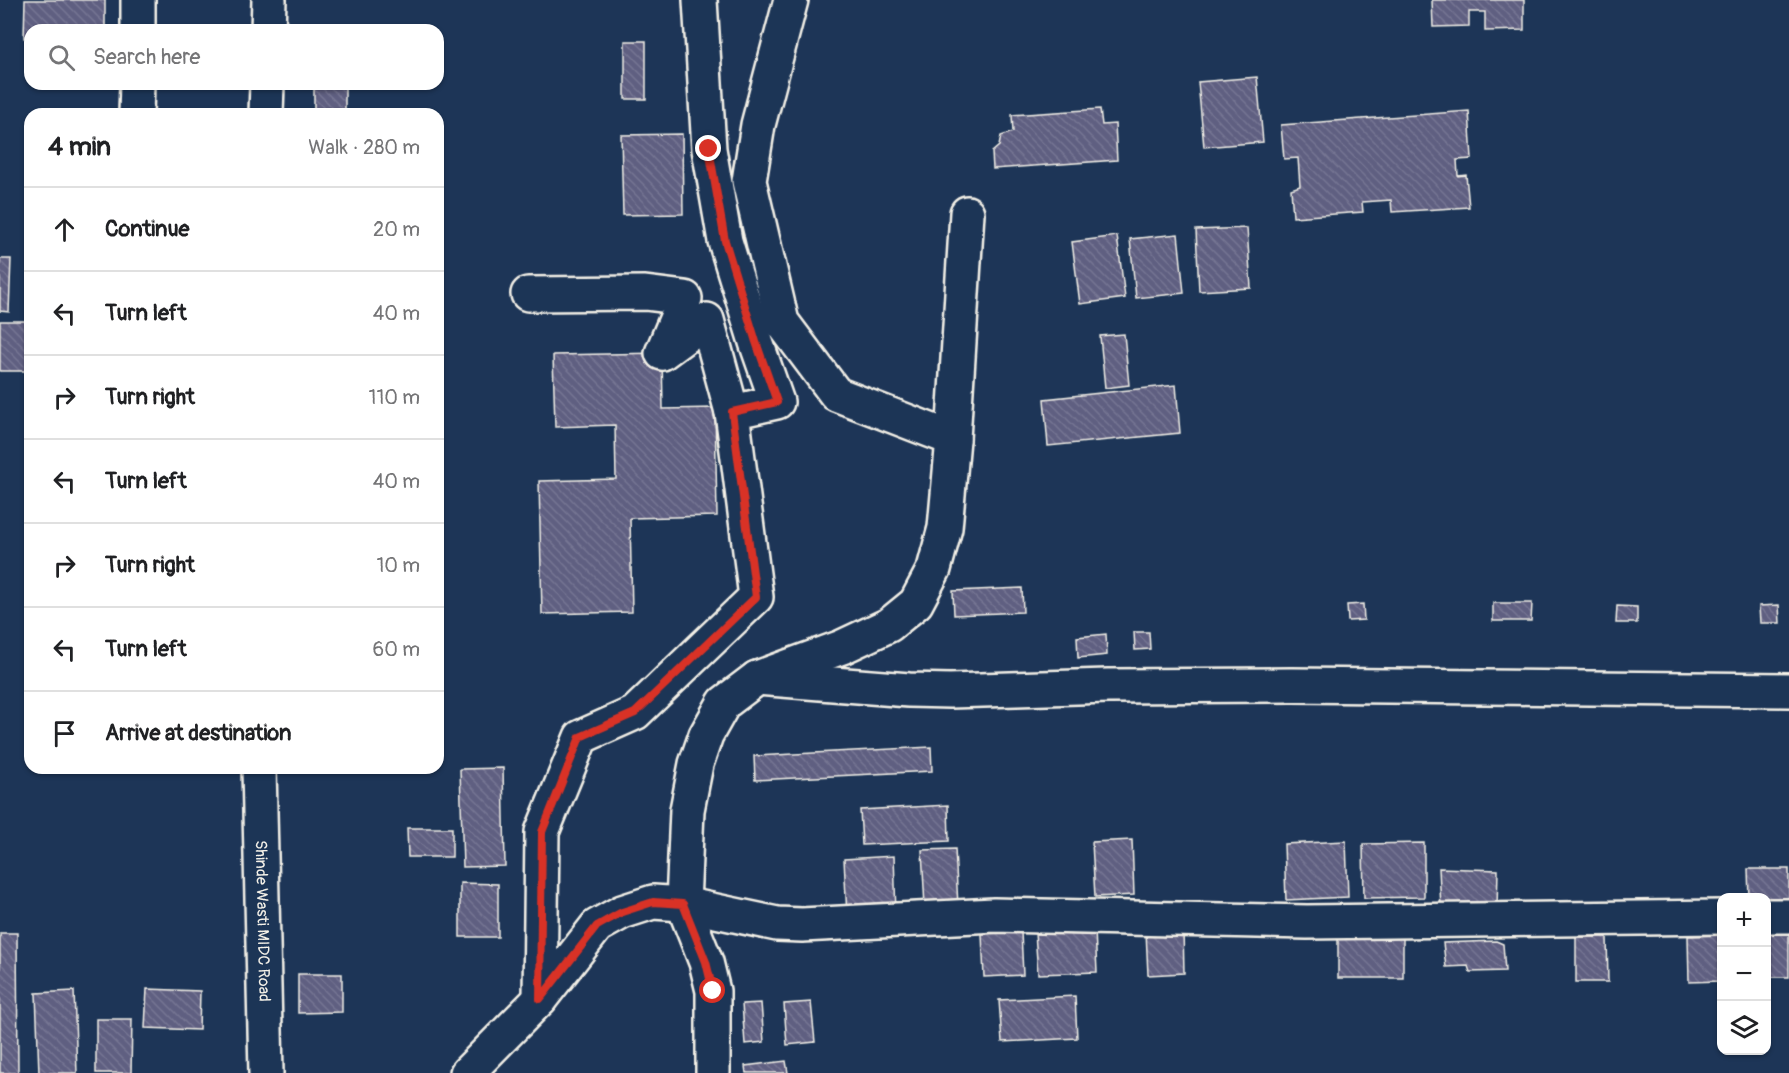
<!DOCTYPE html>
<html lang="en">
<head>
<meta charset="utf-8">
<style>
	:root { --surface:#fff; --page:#f2f2f2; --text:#202124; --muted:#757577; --line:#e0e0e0 }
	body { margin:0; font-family:Pangolin,sans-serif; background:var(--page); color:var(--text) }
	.controls { position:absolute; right:18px; bottom:18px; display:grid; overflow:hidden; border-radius:12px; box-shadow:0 2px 4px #0004 }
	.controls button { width:54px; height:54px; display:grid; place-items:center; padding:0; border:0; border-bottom:2px solid var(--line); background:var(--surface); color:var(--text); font:30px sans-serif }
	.stop { position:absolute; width:18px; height:18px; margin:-14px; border:4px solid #d93025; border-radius:50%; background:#fff }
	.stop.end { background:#d93025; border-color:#fff; box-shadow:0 2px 6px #0008 }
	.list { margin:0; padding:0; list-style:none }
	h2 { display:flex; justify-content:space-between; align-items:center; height:78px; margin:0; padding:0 24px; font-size:26px }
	h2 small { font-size:20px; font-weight:400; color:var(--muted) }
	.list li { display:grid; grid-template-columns:39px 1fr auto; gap:18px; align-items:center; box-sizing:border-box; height:84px; padding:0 24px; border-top:2px solid var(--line) }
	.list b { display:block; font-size:22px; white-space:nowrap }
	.list em { font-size:20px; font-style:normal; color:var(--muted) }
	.icon { flex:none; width:33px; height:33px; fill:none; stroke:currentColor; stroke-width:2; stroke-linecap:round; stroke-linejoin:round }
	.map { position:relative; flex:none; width:1789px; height:1073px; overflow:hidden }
	.search { position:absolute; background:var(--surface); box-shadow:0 2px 4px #0004; left:24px; top:24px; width:420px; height:66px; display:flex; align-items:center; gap:15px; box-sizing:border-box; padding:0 21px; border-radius:18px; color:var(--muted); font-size:22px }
	.panel { position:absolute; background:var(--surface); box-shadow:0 2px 4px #0004; left:24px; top:108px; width:420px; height:666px; border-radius:18px }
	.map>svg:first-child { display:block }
</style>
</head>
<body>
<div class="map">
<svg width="1789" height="1073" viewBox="0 0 1789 1073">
	<defs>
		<pattern id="building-back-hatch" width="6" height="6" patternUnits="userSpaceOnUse" patternTransform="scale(1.5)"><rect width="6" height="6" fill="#5e5e81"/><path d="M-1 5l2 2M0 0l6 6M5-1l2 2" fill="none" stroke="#767693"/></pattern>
	</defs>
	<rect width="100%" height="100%" fill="#1d3557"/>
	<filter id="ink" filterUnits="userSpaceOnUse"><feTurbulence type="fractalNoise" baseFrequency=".0167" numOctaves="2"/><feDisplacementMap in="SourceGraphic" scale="12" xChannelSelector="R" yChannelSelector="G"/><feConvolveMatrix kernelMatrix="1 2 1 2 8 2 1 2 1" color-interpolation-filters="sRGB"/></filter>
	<g filter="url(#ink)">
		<path fill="url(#building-back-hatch)" stroke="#f4f1e8" stroke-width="1.5" d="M25,0H105V30H30V38H24Z
			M1432,0H1524V30L1485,31V12H1469V26L1433,27Z
			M625,41H646V99H625Z
			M1257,77L1263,142L1204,147L1198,82Z
			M314,84H345V114H314Z
			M1100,109L1102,125L1115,124L1117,160L993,169L992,152L999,146L1001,136L1013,132L1012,115Z
			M1469,111L1472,159L1457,160L1458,176L1466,175L1469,207L1392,212L1391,200L1362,202L1363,212L1293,217L1291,189L1300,186L1298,158L1284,159L1281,125Z
			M682,134L683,214L623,215L621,135Z
			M1247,228L1251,288L1199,291L1196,230Z
			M1178,234L1184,293L1136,298L1130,239Z
			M1117,236L1125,298L1080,304L1072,242Z
			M0,259H11L9,312L0,311Z
			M0,321H29V371H0Z
			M1124,334L1129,385L1105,388L1100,336Z
			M662,353L663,409L715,408L717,516L630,518L632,612L542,614L539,481L616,479L615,425L555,427L553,355Z
			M1176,385L1180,433L1048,446L1044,399Z
			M1022,588L1023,612L954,615L953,591Z
			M1493,603H1532L1531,621H1493Z
			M1363,604L1364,620L1348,621L1347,605Z
			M1779,605L1780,623H1760L1759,606Z
			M1617,606L1637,607V623H1616Z
			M1134,632H1149L1150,649L1135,650Z
			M1106,634L1107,655L1078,658L1077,637Z
			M931,747L932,771L755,780L754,756Z
			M503,768L505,866L463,867L460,769Z
			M948,805L949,841L862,845L860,810Z
			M407,828H452V857H408Z
			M1132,840L1134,895L1095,897L1092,842Z
			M1346,841L1348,897L1286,900L1284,844Z
			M1424,843V897L1364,898L1363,844Z
			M955,849L958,906L925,907L922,850Z
			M894,856L896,913L847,916L844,859Z
			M1439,868L1498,870L1497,908H1441Z
			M1748,869H1789V910H1766V898H1749Z
			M460,883L498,884V937H460Z
			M1183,929L1184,973L1148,975L1146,931Z
			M1095,930L1097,972L1038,974L1035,933Z
			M1021,932L1023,975L984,977L982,934Z
			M1766,932H1789V977H1766Z
			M0,933H17L18,1073H0Z
			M1719,935L1720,981L1689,982L1688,936Z
			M1338,937H1403V978H1338Z
			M1576,937H1607L1608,982H1576Z
			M1496,941L1503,944L1505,971L1470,972L1468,966L1446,967L1443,943Z
			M298,974H342V1012L298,1013Z
			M147,989L200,991L199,1030L145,1028Z
			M74,991L77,1073H39L36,993Z
			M1075,996L1077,1038L1002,1042L999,1000Z
			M811,1002L815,1042L787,1045L784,1004Z
			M761,1003L764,1042L745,1044L742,1004Z
			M96,1019H132L131,1073H96Z
			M786,1061L788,1073H746L745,1066Z"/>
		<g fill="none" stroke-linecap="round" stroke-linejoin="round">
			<defs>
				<g id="minor">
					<path d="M791,0L758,125L749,181L782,322L836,394L953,439"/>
					<path d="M138,30V0"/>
					<path d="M268,30L269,0"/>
					<path d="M136,114L137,84"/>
					<path d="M266,114L267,84"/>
					<path d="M528,294L645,293L685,298L662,353L707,320L732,412"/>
					<path d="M757,678L909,690L950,691L1108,686L1292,685L1789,690"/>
					<path id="s1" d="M259,768L266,1073"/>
					<path d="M1766,916H1789"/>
					<path d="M540,999L542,832L581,737L635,713L756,597L732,412L777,402L756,342L725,241L709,149L700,0"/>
					<path d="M467,1073L540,999L597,926L622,912L653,902L683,904L777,924L802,925L994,915L1307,922L1722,917"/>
					<path d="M713,1073V991L706,962L683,904L687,810L696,764L706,735L724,703L757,678L842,647L889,625L916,603L934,569L945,528L953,439L967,213"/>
				</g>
			</defs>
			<use href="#minor" stroke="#f4f1e8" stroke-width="38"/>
			<use href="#minor" stroke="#1d3557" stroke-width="33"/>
		</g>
	</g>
	<g fill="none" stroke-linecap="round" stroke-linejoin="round" filter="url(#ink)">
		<path stroke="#d93025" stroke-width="8" d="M709,149L725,241L756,342L777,402L732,412L756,597L635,713L580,737L542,832L540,999L597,926L622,912L653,902L683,904L706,962L713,991"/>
	</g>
	<g text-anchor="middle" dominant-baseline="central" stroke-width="6" stroke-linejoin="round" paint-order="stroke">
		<g font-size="16" fill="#f4f1e8" stroke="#1d3557">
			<text stroke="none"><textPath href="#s1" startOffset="153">Shinde Wasti MIDC Road</textPath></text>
		</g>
	</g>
</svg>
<div class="controls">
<button>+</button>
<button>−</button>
<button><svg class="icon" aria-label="layers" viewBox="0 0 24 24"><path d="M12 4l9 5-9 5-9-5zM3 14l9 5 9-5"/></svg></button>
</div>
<div class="stop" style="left:713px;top:991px"></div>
<div class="stop end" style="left:709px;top:149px"></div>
<div class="search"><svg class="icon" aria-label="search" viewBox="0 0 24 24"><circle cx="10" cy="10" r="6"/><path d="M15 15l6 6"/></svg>Search here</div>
<section class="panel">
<h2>4 min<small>Walk · 280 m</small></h2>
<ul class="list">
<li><svg class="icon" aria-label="ahead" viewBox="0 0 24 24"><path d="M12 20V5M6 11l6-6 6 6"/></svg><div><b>Continue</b></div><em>20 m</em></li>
<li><svg class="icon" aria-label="left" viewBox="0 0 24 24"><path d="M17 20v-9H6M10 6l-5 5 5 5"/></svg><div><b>Turn left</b></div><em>40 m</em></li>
<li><svg class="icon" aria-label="right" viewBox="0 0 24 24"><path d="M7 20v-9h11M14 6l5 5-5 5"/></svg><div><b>Turn right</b></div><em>110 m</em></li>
<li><svg class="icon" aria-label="left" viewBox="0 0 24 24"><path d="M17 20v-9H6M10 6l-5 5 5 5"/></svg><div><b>Turn left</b></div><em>40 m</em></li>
<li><svg class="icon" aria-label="right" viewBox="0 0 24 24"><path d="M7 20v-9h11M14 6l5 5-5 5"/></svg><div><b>Turn right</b></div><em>10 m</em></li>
<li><svg class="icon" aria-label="left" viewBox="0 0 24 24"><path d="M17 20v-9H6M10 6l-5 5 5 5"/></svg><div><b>Turn left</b></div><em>60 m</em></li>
<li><svg class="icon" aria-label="arrive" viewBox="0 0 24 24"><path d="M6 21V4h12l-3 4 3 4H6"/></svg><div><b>Arrive at destination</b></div></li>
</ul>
</section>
</div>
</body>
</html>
